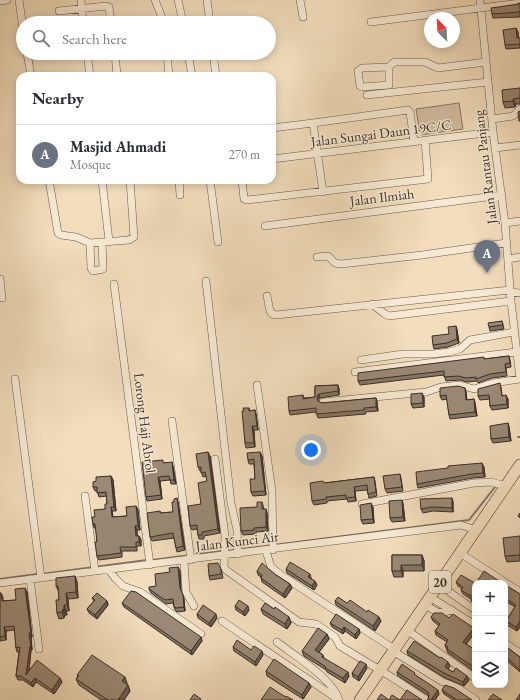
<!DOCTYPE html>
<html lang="en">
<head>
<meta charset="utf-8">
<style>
	:root { --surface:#fff; --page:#f2f2f3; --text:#2b2b33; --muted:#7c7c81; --line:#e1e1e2; --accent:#0b8043 }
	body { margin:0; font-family:"EB Garamond",serif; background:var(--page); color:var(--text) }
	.controls { position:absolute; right:12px; bottom:12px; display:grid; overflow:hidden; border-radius:8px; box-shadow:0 2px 10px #0003 }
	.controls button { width:36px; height:36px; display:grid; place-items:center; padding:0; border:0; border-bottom:1px solid var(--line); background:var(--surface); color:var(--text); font:20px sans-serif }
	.compass { position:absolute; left:424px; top:12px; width:36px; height:36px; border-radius:50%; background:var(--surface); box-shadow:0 2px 10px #0003; rotate:336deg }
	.you { position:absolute; left:311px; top:450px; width:14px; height:14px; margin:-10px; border:3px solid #fff; border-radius:50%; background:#1a73e8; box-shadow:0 0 0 6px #1a73e833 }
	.badge { display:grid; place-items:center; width:26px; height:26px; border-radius:50%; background:var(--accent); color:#fff; font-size:13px; font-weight:700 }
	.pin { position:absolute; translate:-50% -33px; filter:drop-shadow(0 1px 2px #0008) }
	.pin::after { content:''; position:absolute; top:21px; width:14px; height:12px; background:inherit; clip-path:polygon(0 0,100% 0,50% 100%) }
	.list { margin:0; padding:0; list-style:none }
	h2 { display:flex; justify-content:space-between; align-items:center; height:52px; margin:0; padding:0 16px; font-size:17px }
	h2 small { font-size:13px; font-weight:400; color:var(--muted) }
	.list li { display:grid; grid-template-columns:26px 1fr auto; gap:12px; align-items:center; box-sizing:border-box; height:60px; padding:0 16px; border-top:1px solid var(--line) }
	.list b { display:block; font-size:15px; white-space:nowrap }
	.list p { margin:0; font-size:13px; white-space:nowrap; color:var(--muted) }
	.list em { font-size:13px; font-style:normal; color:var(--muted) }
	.icon { flex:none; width:22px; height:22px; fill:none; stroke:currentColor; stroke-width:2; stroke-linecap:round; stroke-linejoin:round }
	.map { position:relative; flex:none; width:520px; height:700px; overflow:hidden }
	.search { position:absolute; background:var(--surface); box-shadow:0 2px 10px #0003; left:16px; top:16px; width:260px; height:44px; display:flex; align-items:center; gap:10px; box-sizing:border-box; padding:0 14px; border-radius:22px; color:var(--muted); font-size:15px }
	.panel { position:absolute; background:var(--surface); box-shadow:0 2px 10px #0003; left:16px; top:72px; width:260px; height:112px; border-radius:12px }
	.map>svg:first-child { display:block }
</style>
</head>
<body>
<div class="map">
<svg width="520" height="700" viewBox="0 0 520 700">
	<rect width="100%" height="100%" fill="#f2ddbc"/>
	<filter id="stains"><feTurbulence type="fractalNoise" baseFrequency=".005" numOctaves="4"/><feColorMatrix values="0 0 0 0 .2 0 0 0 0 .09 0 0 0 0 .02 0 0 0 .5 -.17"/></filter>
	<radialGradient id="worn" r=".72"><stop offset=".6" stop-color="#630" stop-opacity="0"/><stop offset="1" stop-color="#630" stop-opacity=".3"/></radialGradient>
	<path fill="#d3bfa3" stroke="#887666" d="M459,103L463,129L420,135L416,109Z"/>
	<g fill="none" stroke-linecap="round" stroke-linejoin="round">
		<path stroke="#847363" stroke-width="2" d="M518,437H520
			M227,551L469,520L495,487
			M152,560L223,551
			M42,574L147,560
			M0,579L38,574"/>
		<defs>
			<path id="minor" d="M19,0L23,29
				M81,0L83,23
				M155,0L164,23
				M178,0L183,23
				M207,0L210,23
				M300,0L303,17
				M480,0L493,132L505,223L511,301L520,379
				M0,1L7,0
				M59,11L106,6L109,7L111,23
				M371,22L520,3
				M27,53L31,76
				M87,53L90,76
				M115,53L117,76
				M167,53L169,76
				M188,53L192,76
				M213,53L216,76
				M389,67V85L362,87L360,86L358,71L362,68L389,67L394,62H425L438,68L486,62
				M367,95L488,82
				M492,119L513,116L520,109
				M313,123L408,110L410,112L414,142
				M272,128L313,123L323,192
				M495,148L520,145
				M272,159L493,132
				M49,180L58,233L61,235L76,237L90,243L129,240L134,237L130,180
				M102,180L109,241
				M179,180L180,195
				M210,180L218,242
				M242,180L244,199L247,200L428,179L425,140
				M505,223L520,221
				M265,226L502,195
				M90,243L91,268L93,271L103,269L102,242
				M317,257L328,256L335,263L341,264L422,255L506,243
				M508,259L520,257
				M0,279L2,298
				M206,281L231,503L237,530L238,554
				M114,284L150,565
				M510,292L520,293
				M267,296L270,311L272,314L276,315L510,290
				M372,304L385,314L389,316L511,301
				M361,360L403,354H433L449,352L460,349L470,340L514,332
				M355,372L516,352
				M15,379L41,578
				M257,385L272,491L273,550
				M323,402L426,392L441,387L460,385L474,389L493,383L520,379
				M172,421L191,560
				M215,459L225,536L224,567L226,570L299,622L316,624L335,637L340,646L393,678L426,700
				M85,496L95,571
				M362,504L474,483L491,482L506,486
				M266,551L271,567L281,575L394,649
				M460,553L520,592
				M184,561L186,592L194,606
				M109,570L115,578L123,586L140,592L201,634
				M30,579L39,649
				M0,583L461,525L476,530
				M438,584L475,610
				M430,597L475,625
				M425,605L439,613L452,610
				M222,621L339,700
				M407,630L475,678
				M277,642C295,656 333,679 339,700
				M505,643L520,653
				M393,651L443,682L458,688L476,700"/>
			<path id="highway" d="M360,700L520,465"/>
		</defs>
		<use href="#minor" stroke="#6a594d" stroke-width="8"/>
		<use href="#highway" stroke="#3c2d28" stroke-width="12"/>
		<use href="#minor" stroke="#f7e9d3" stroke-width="7"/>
		<use href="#highway" stroke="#f2ddbc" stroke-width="11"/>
	</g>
	<path fill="#857665" stroke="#3c2d28" d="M520,3V17L493,18L492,14Z
		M518,32V38H520V48L506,49L505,45Z
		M520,88V104H516L515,107L505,108L503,102Z
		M502,321L504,329L490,331L489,327Z
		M456,326L457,330L459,343L448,347L434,349L433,345L449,334Z
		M509,356L510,360L511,367L506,368L507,376L492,378L478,383L477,381L467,382L460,380L446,381L444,375L360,385L358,381L485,359Z
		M338,385L339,389V395L320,398L318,400L319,402L322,403L376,398L377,402L378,411L365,412L366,414L318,418L316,412L290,415L289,411L303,395L304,398L315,397V386Z
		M501,387L502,395L508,399V408L492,410L490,406V399L480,400L478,396Z
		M465,388L466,392L467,400L474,399L475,403L477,416L450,419L449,415L447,399L442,400L440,396Z
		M424,397V407L413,408L411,404Z
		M249,408L250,411L255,410L256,414L258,430H254L255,447L246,448L245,443L244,411Z
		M508,423L509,427L511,441L493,443L491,439Z
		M260,452L262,456L266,495L253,496L251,492L255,479L254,464H249L248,460Z
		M210,456L220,533L204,536V539H199L198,535L197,529L192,530L190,526L201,504L207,481L206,476L203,477L201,471H200L198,467Z
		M164,463L173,466L176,484H171L170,480L160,481L162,499L147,501L146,497Z
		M484,467L485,477L473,478L418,488L417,484Z
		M400,474L401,478L403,491L387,493L385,489Z
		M111,476L113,480L116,511H112L113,517L127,516L136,506L138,510L140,530H137V536H139L141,540V546H137V551H122V557L99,560L97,556V542L96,528H94L93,524L95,517L105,509L107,504V496L99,497L97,491H95L93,487L96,481Z
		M374,477L375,481L377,496L369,498L367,490L355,491L356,501L348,502L347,499L327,501V503L314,505L312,501L324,483Z
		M452,498L453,502V512L433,511L423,513L421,509Z
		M402,500L403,504L405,521L392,522L390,518Z
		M178,502L185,550L177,552L176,548L174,538L152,541L150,537L160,511V513L173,512Z
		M262,502L264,509L267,513L268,531L256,532V534L243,535L241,531L257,507Z
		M373,507L374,523L363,524L361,520Z
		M520,536V561L507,562L505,556Z
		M392,555H422L424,561V571H403V577H394L392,571Z
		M178,567L180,571L181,591L184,599L185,611L177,612L175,610L173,603L166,604L151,593L149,589L156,586L170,572Z
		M221,569L222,573L223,578L210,580L209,576Z
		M286,569L311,578L317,585L314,590L287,573Z
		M257,571L276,575L290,584L292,588L285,598L262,582L261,577L258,575Z
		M75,576L77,582L78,598L68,599L69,611H66L67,615H65L64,618L59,619L57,613L59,600V592L56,586Z
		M456,582L475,583V604L472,602L471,599L463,594L461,590L462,589L458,586Z
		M505,585L520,594V627L517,631L507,625L506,621L515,607L505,601Z
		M27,592L32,637H31L32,650H31L29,671L62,682L54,694L36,682L33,687L23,680H18L16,676L19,652H17L16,648L15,630L6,631V640L0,641V593H1L3,597V601L16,600Z
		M92,598L107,601L108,605L97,619L89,613L87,609L94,601Z
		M335,601L347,603L381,621L375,631L336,605Z
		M122,603L201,637L202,641L192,655L124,607Z
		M235,606L249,610L245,616L236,610Z
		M261,609L289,617L291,623L287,629L263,614Z
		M197,614L217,618L211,627L198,618Z
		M431,617L449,618L475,632L466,644L475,650V672L448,653L445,645L447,642L436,635L435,631L439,626L433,621Z
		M330,623L359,629L360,633L356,639L345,631L343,634L332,627Z
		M327,634L329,639L319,652L323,655L324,658L349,676L345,683L327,672L326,670L304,656L302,651Z
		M505,646L520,657V672L505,659Z
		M233,647L251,650L263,655L256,666L234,651Z
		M407,651L450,666L448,669L453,672L469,680L464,686L445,678L408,655Z
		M367,668L359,681L353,677L352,673Z
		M266,671L309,683L311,687L303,699L267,676Z
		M397,672L416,676L439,694L435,700H427L428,699L429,696L398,676Z
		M77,675L127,683V684L128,685L130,691L124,700H101L79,685L76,679L78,676Z
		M442,690L472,700H453L444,694Z"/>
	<path fill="#6c6052" stroke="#3c2d28" d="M516,28L518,32L519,42L517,38Z
		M513,99L516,104L515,107L513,101Z
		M456,326L457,330L459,343L457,339Z
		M338,385L339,389V395L338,391Z
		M465,388L466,392L467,404L466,400Z
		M422,393L424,397V407L423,403Z
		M319,394L320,398L318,400L319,405L317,396Z
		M506,395L508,399V408L507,404Z
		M376,398L377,402L378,411L376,407Z
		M474,399L475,403L477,416L475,412Z
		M255,410L256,414L258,430L257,426Z
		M508,423L509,427L511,441L509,437Z
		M252,426L254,430L255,447L254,443Z
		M208,452L210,456L220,533L218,529Z
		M260,452L262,456L266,495L265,491Z
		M172,462L173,466L176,484L174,480Z
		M482,463L484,467L485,477L483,473Z
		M111,476L113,480L116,511L114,507Z
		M158,477L160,481L162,499L161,495Z
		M354,487L355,491L356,501L355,497Z
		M177,498L178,502L185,550L183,546Z
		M452,498L453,502V512L452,508Z
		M402,500L403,504L405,521L403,517Z
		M371,503L373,507L374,523L373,519Z
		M136,506L138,510L140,530L138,526Z
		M111,507L112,511L113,521L112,517Z
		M266,509L267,513L268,531L266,527Z
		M135,526L137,530V540L136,536Z
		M139,536L141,540V546L139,542Z
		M422,555L424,561V571L422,565Z
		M401,565L403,571V577L401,571Z
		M178,567L180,571L181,592L180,588Z
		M310,574L311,578L309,581L308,577Z
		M75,576L77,582L78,598L76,592Z
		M315,581L317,585L314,590L312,586Z
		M290,584L292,588L285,598L283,594Z
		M25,588L27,592L32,637L31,633Z
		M66,593L68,599L69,611L67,605Z
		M183,595L184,599L185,611L184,607Z
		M107,601L108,605L97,619L95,615Z
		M64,605L66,611L67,615L64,609Z
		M248,606L249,610L245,616L243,612Z
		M63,609L65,615L64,618L62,612Z
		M216,614L217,618L211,627L209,623Z
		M289,617L291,623L287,629L285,624Z
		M379,617L381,621L375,631L373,626Z
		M520,621V627L517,631L516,627Z
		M4,627L6,631V640L5,636Z
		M344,627L345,631L343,634L342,630Z
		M474,628L475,632L465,646L463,642Z
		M359,629L360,633L356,639L355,635Z
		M29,633L31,637L32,650L31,646Z
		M327,634L329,639L317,655L315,650Z
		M201,637L202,641L192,655L191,651Z
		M30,646L31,650L28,679L26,675Z
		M262,651L263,655L256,666L255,662Z
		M448,662L450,666L446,671L445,667Z
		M366,664L367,668L359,681L358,677Z
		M348,672L349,676L345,683L343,678Z
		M467,676L469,680L464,686L463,682Z
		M125,677L127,683L124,687L122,681Z
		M35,678L36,682L33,687L31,683Z
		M60,678L62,682L54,694L52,690Z
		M309,683L311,687L303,699L302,695Z
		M128,685L130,691L124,700H118Z
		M438,690L439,694L435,700H431Z"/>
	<path fill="#9b8975" stroke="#3c2d28" d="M520,3V12L492,14L491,8L519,4Z
		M516,28L517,38H520V46L519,44L505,45L503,30Z
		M520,88V98L513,99V101L503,102L502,90Z
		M520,111V121H519L518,112Z
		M502,321L503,325L489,327L488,323Z
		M456,326L457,339L447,343L433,345L432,336L449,334L448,327Z
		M509,356L510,363L505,364L506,372L490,374L476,379V377L466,378L458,376L444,377V371L358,381V373L484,357V359Z
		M500,383L502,396L506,395L507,404L490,406L489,395L478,396V389Z
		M338,385V391L319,394L317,396L318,401L322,403L376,398V407L364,408V410L316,414V408L289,411L288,397L303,395V399L315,397V386Z
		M458,386L465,388L466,400L474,399L475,412L449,415L446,395L440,396V388Z
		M422,393L423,403L411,404V394Z
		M243,408H249V411L255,410L257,426H252L254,443H245L242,411H244Z
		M508,423L509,437L491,439L490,426Z
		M208,452L218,529L202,532V535H198L197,525L190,526L188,506L201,504L198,483L207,481L205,472L201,473V467H198L196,454Z
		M260,452L265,491L251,492L250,479H255L254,459L248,460L247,453Z
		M163,460V463L172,462L174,480H170L169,476L158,477L161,495L146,497L142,462Z
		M482,463L483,473L472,474L417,484L416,472L448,468V466Z
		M400,474L402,487L385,489L383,476Z
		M111,476L114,507H111L112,517L127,516L126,507L136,506L138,526H135L136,536H139V542H136V547H120L121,553L97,556L95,542H97L95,524H93L92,517H95L94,510L105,509V504H107L106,492L97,493V487H93V482L96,481V477Z
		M374,477L376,492L368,494L367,485L354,487L355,497L346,498V495L326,497V499L312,501L310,483L323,481L324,483Z
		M177,498L183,546L176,548L173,533L150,537L147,513L160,511V513L173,512L172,502H174V499Z
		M452,498V508L432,507L421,509L420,499Z
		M402,500L403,517L390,518L389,501Z
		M257,502H262V509H266V527L254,528V530L241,531L240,508L257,507Z
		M371,503L373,519L361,520L360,505Z
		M520,513V518L518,516Z
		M520,536V555L505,556L503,538Z
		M392,555H422V565H401V571H392Z
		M290,562L310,574L308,577L315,581L312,586L286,569Z
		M218,563L221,569V574L209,576L208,564Z
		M262,563L276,575L290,584L283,594L261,578L262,575L257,571Z
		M178,567L180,588L183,595L184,607L176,608L174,606L173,599L165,600L149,589V587L156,586L155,574L170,572L169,568Z
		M484,571L502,583H476Z
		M461,575L475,583V601L470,598L471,596L461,590L463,587L456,582Z
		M75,576L76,592L66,593L67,605H64V609H63L62,612L57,613L56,600H59L58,586H56V578Z
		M505,585L520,594V621L516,627L506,621L516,605L505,598Z
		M25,588L31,633H29L31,646H30L26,675L37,660L60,678L52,690L35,678L31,683L21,676H16L20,647L16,648L14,626L4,627L5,636L0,637V593H1L2,601L16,600L15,589Z
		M131,591L136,592L201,637L191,651L122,603Z
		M97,593L107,601L95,615L87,609L95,600L92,598Z
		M338,597L347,603L350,600L367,612L368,610L379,617L373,626L335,601Z
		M239,600L248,606L243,612L235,606Z
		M265,603L274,609L275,607L289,617L285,624L261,609Z
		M203,605L216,614L209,623L197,614Z
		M434,613H442L449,618L453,614L474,628L463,642L475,650V668L447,649L448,647L445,645L448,640L435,631L440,624L431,617Z
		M336,614L359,629L355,635L344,627L342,630L330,623Z
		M318,628L327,634L315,650L323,655L322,657L348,672L343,678L325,668L326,667L302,651Z
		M237,640L251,650L254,646L262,651L255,662L233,647Z
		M414,641L440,658L441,657L448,662L445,667L453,672L456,668L467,676L463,682L444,673L407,651Z
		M505,646L520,657V670L505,656Z
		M92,655L125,677L122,681L128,685L118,700H108L76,679L79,676L77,675Z
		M274,659L309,683L302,695L266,671Z
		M360,661L366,664L358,677L352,673Z
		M402,664L415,673L414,674L438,690L431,700H427L428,699L429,696L428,692L397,672Z
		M445,685L454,688L472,700H457L442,690Z
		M270,687L284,696L288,697L293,700H261Z
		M407,690L422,700H400Z
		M194,694L201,699L200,700H190Z
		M381,694L389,700L392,695L400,700H377Z
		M493,694L502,700H488Z
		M520,694V700H516Z"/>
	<g text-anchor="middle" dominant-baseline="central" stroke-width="3" stroke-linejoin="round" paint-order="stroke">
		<rect fill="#f7e9d3" stroke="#74655b" stroke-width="1" x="429" y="571" width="22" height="22" rx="3"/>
		<g font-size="13" font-weight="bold" fill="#3c2d28">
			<text x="440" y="582">20</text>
		</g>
		<g font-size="14" fill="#3c2d28" stroke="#f7e9d3">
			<text transform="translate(381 133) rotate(-7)">Jalan Sungai Daun 19C/C</text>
			<text transform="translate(485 167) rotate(-97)">Jalan Rantau Panjang</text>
			<text transform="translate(382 197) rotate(-7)">Jalan Ilmiah</text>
			<text transform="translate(145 423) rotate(83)">Lorong Haji Abrol</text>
			<text transform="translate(237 541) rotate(-7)">Jalan Kunci Air</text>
		</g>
	</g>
	<rect width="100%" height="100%" filter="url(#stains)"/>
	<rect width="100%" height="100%" fill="url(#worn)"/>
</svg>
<div class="controls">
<button>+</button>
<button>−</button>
<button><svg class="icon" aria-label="layers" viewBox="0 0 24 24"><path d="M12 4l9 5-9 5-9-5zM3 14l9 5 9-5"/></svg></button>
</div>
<svg class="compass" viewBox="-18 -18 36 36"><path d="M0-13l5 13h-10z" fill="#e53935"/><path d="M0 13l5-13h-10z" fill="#7c7c81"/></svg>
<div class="you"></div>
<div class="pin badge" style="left:487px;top:273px;background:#6b7280">A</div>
<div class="search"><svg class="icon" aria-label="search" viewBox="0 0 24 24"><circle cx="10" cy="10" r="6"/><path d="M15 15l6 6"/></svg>Search here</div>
<section class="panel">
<h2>Nearby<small></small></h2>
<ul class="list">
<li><span class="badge" style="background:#6b7280">A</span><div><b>Masjid Ahmadi</b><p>Mosque</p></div><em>270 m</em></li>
</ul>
</section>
</div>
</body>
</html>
